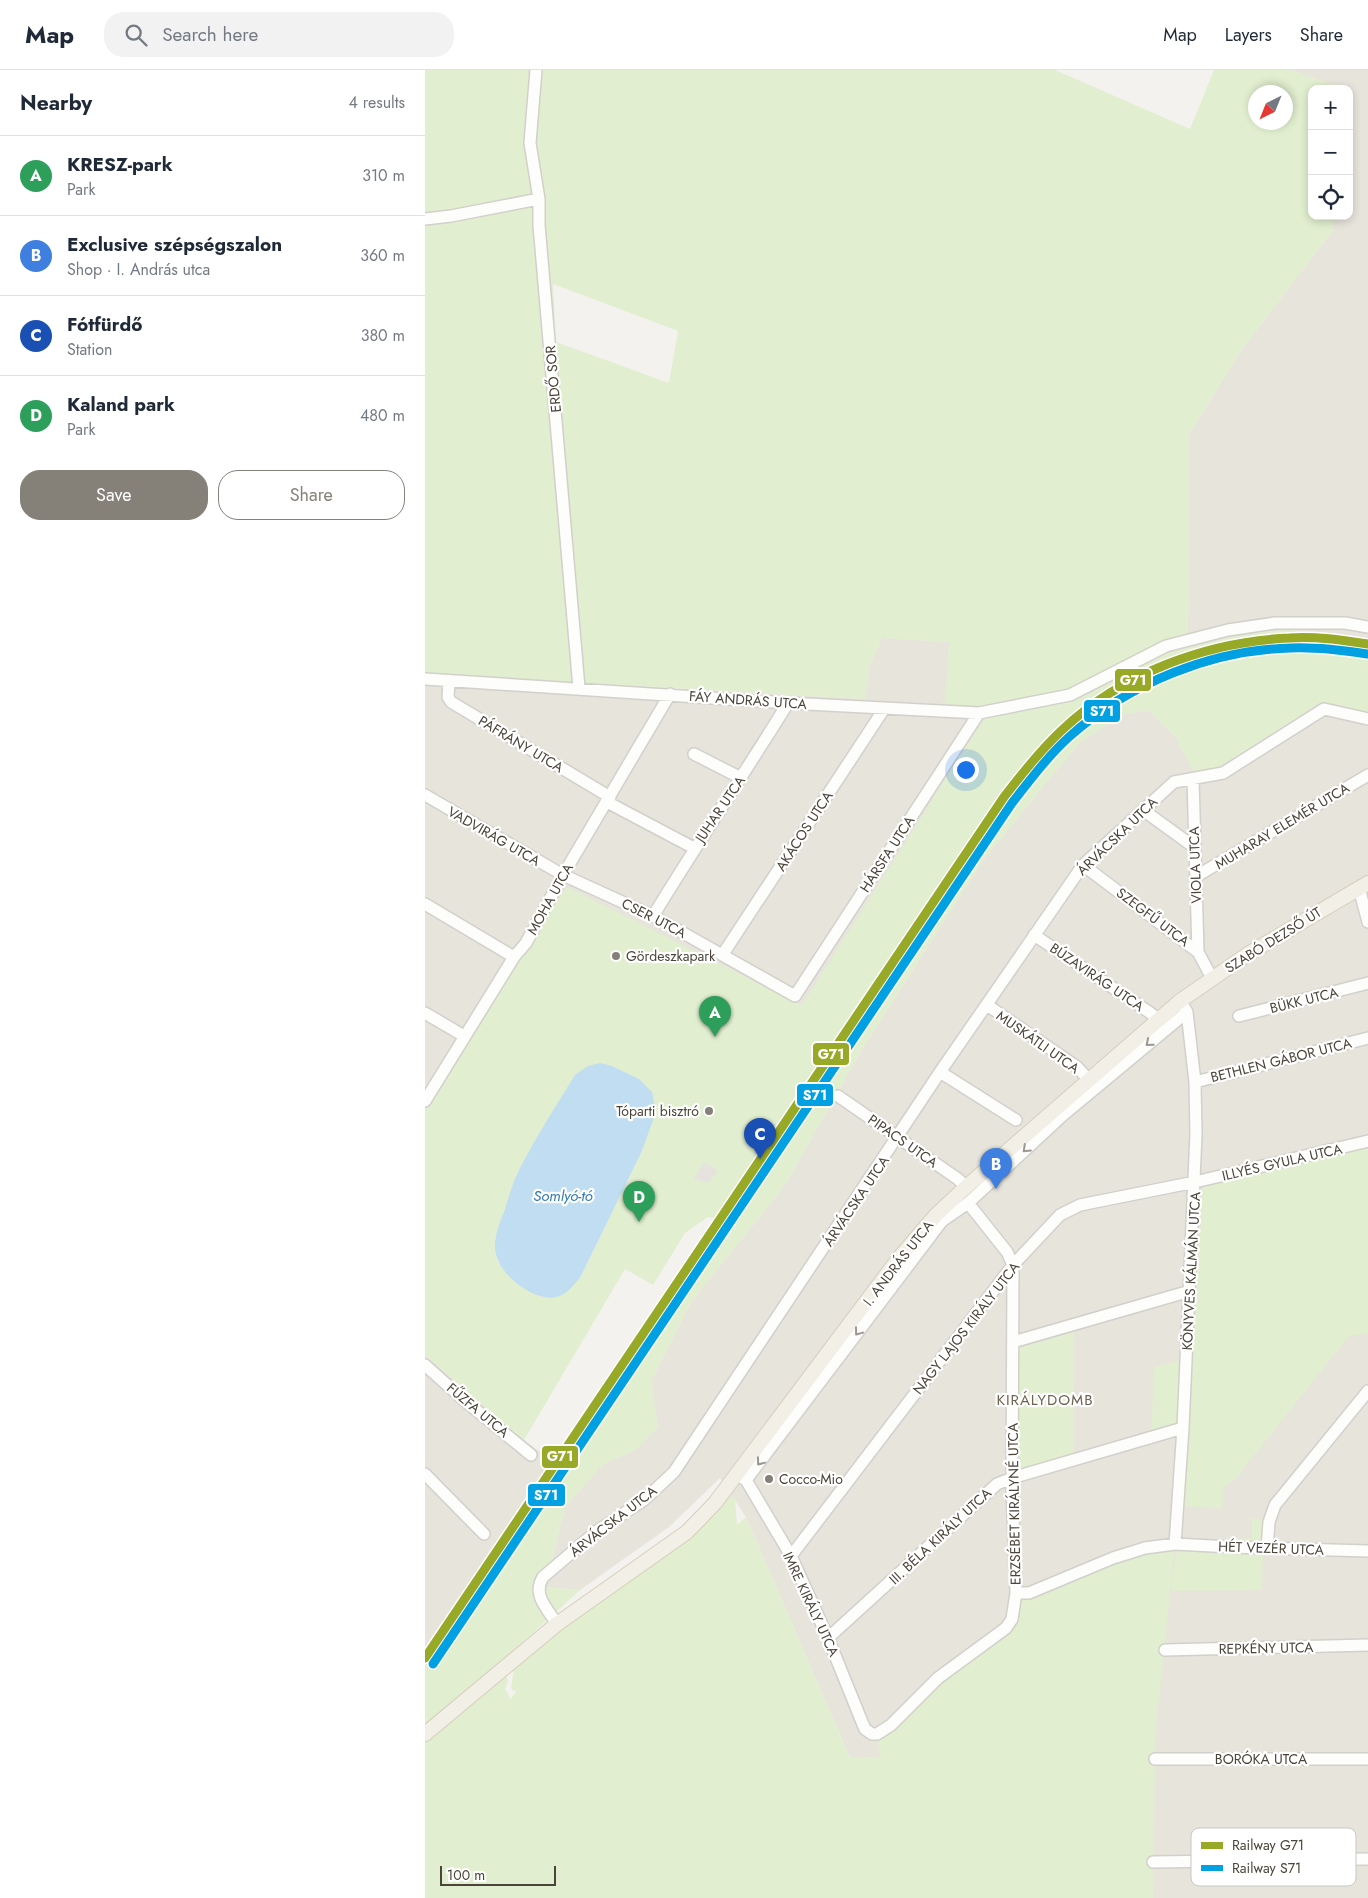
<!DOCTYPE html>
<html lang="en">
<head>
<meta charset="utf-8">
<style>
	:root { --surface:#fff; --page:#f2f2f3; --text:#1f2937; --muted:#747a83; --line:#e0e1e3; --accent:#868178 }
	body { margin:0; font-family:Jost,sans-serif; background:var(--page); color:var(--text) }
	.controls { position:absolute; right:15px; top:15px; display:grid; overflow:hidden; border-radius:10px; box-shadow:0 2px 8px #0003 }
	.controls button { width:45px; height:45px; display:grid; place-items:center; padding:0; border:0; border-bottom:1px solid var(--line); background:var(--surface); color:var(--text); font:25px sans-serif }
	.compass { position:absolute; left:823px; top:15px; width:45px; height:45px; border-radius:50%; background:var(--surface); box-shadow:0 2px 8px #0003; rotate:223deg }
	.scale { position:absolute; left:15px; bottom:12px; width:116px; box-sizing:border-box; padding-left:5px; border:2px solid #4b4439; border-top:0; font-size:14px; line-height:18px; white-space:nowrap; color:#4b4439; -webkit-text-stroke:4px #fff; paint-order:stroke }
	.you { position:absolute; left:540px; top:699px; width:18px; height:18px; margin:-12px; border:4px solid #fff; border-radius:50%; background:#1a73e8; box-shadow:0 0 0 8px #1a73e833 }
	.badge { display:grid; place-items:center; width:32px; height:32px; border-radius:50%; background:var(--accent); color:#fff; font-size:16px; font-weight:700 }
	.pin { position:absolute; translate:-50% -41px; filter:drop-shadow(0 1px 2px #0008) }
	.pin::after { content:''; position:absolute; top:26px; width:18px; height:15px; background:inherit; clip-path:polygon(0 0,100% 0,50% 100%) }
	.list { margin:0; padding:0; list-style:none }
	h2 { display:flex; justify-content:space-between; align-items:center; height:65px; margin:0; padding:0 20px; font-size:21px }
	h2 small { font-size:16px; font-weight:400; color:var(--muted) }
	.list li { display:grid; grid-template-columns:32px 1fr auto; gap:15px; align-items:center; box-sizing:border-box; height:80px; padding:0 20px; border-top:1px solid var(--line) }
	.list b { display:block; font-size:19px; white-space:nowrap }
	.list p { margin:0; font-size:16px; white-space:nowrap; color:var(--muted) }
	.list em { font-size:16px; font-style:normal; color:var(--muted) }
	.actions { display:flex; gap:10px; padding:15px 20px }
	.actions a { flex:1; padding:11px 0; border:1px solid var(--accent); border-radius:20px; text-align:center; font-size:18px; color:var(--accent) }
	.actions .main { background:var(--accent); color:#fff }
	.icon { flex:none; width:28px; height:28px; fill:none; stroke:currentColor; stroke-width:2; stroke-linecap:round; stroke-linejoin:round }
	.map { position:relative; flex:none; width:943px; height:1828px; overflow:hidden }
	header { display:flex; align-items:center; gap:30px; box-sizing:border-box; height:70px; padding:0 25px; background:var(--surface); border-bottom:1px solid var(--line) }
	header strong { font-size:24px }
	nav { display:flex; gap:28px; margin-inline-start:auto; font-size:18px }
	.search { width:350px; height:45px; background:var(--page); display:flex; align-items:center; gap:12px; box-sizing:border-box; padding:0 18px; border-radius:20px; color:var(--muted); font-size:19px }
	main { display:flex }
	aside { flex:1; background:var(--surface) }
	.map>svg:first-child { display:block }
</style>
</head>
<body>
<header>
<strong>Map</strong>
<div class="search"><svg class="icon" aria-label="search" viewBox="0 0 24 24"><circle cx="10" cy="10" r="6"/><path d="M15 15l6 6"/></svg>Search here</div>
<nav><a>Map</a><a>Layers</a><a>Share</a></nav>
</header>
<main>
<aside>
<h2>Nearby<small>4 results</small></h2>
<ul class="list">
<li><span class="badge" style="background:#2e9e5b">A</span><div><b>KRESZ-park</b><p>Park</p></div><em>310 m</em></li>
<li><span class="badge" style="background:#3f7fe0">B</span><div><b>Exclusive szépségszalon</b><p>Shop · I. András utca</p></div><em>360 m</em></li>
<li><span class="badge" style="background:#1a4fb4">C</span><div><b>Fótfürdő</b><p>Station</p></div><em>380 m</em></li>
<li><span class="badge" style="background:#2e9e5b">D</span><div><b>Kaland park</b><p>Park</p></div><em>480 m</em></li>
</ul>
<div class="actions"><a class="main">Save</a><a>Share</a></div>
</aside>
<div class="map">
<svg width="943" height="1828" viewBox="0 0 943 1828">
	<rect width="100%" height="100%" fill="#f4f2ee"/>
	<path fill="#e7e4dc" d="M865,0H943V569L867,560L762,566L764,530V364L817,279L908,160V146H924V19H912V16Z
		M457,568L524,572L523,596L561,647L377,936L83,903L0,1042V604L440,629L445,594Z
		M892,635L943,645V1828H703L467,1687L425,1688L321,1447L295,1408L244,1457L155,1520L120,1517L140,1437L178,1394L212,1379L233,1356L226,1311L266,1232L360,1115L436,981L558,790L653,674L696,645L723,640L750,666L768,700L781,705Z
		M0,1285L99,1370L126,1390L0,1578Z"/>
	<path fill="#e1eecf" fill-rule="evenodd" d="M0,0H630L765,59L789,0H865L912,16V19H887V146H908V160L817,279L764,364V530L762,566L867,560L943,569V645L892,635L781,705L768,700L750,666L723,640L696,645L653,674L558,790L436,981L360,1115L266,1232L226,1311L233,1356L212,1379L178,1394L140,1437L120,1517L155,1520L32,1632L0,1658V1596L301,1150L283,1147L260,1163L228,1215L200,1199L99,1370L0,1285V1042L83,903L142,817L377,935L560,647L553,638L520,636L524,572L457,568L445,594L440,629L0,604ZM831,22H861V52H831ZM128,214L253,261L244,313L131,272ZM187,996L214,1009L216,1083L156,1206L136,1225L117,1227L80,1201L73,1192L70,1181V1168L93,1101Z
		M943,1075V1263L924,1266L811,1408L799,1417L797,1438L757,1436L762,1380L778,1115Z
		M649,1254V1390L587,1407L588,1272Z
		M762,1289L758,1358L726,1367L729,1297Z
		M303,1420L310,1431L312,1455L321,1447L425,1688L455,1687L452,1664L581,1558L591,1523L657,1500L750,1474L730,1668L728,1828H0V1669L81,1604L83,1613L80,1619L86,1629L92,1620L88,1621L86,1618L89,1599L93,1591L266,1462Z
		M827,1448L844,1452L842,1478L806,1477V1469L827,1468Z
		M754,1481H838L837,1520L748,1521L746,1520L750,1484Z"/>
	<path fill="#e6e3df" d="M279,1092L293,1100L284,1113L269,1109Z"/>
	<path fill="#c0ddf1" d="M175,993L187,996L214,1009L227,1022L231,1042L216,1083L156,1206C144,1222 134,1233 112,1225C94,1218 72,1200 70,1179C69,1165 75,1152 80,1139C84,1126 88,1112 94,1100C111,1067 131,1036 150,1005L163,996Z"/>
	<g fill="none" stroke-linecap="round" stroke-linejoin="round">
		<defs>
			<path id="minor" d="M111,0L105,73L114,129V155L154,618
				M0,149L26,146L114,129
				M0,609L363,633L554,643L645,625L741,576L803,560L850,553H920L943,557
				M24,611L23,627L26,632L185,727
				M269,684L316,708
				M768,709L773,882
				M0,725L138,805L228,846L370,926L554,643
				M182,732L269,778
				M718,740L769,777
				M658,795L773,882L787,908
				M770,807L943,705
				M934,818L943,852
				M0,834L89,887
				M228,846C272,774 319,704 363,633
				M609,865L724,942L734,950
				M298,884L459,639
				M562,935L652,997L664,1010
				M0,943L39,966
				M814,946L943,913
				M515,1002L591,1050
				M770,1012L943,968
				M413,1026L533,1109L541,1117
				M0,1031L89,887L101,873L138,805L245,624
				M588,1272L765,1221
				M0,1295L39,1330L106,1385
				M0,1404L59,1464
				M312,1405L321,1410L366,1486L403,1568L437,1652L440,1659L447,1664H452L466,1655L513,1608L581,1558L587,1549L591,1523L587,1419L588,1195L582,1182L543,1133
				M321,1410L517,1151L543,1133L638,1045L762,942
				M750,1474L758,1358L771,1064L770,1012L762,942L759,937
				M842,1478L844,1452L850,1435L943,1321
				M366,1486L588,1195L635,1145L655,1135L770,1112L943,1071
				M591,1523H604L688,1488L720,1478L750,1474L806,1477L943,1481
				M132,1554C122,1538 107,1525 118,1507L172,1461L219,1430L249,1402L515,1002L658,795L749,712L798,703L899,639L943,649
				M403,1568L572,1414L587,1408L758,1358
				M740,1580L943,1575
				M730,1689H943
				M728,1792L943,1789"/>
			<path id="major" d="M0,1664L132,1554L262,1462L290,1433L474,1188L511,1145L541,1117L755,931L823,884L943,813"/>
		</defs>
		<use href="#minor" stroke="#d2d0cb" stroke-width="14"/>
		<use href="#major" stroke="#d6cebb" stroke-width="16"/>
		<use href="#minor" stroke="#fdfdfc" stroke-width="11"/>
		<use href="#major" stroke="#f2efe6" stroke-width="14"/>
		<defs>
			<path id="rail-1" d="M0,1588L579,727C597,704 615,681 636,661C697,603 781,572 864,568C890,566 917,570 943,574"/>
			<path id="rail-2" d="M8,1594L587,733C605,710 623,686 644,667C704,613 786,580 866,578C891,577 916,580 942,584"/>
		</defs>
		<use href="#rail-1" stroke="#fff" stroke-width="12"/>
		<use href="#rail-2" stroke="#fff" stroke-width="12"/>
		<use href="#rail-1" stroke="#97a926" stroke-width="9"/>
		<use href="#rail-2" stroke="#00a0e3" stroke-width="9"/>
	</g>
	<defs><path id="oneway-chevron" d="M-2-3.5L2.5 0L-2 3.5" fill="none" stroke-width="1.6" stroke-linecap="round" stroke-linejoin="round" transform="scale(1.25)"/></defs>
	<g stroke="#9b9791">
		<use href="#oneway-chevron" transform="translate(724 973) rotate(140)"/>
		<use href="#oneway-chevron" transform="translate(601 1079) rotate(137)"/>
		<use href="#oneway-chevron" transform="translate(433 1262) rotate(127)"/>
		<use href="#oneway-chevron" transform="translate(335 1392) rotate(127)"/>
	</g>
	<g fill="#868178" stroke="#fff" stroke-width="2">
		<circle cx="191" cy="886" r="5"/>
		<circle cx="284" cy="1041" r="5"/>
		<circle cx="344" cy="1409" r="5"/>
	</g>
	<g text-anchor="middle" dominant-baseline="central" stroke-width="4.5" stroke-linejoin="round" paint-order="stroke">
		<g font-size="14" fill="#4b4439" stroke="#fff">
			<text transform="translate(128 309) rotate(-95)">ERDŐ SOR</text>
			<text transform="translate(323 630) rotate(4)">FÁY ANDRÁS UTCA</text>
			<text transform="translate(96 674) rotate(31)">PÁFRÁNY UTCA</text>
			<text transform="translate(295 739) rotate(-56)">JUHAR UTCA</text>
			<text transform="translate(857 756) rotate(-31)">MUHARAY ELEMÉR UTCA</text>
			<text transform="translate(379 761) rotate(-57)">AKÁCOS UTCA</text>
			<text transform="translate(69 766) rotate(30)">VADVIRÁG UTCA</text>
			<text transform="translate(692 766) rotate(-44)">ÁRVÁCSKA UTCA</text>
			<text transform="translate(462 784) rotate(-57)">HÁRSFA UTCA</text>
			<text transform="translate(770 795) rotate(-92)">VIOLA UTCA</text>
			<text transform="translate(125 829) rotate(-61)">MOHA UTCA</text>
			<text transform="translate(728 847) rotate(37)">SZEGFŰ UTCA</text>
			<text transform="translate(229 848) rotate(27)">CSER UTCA</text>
			<text transform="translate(848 870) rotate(-32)">SZABÓ DEZSŐ ÚT</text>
			<text transform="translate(672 907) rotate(34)">BÚZAVIRÁG UTCA</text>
			<text transform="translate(879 930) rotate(-14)">BÜKK UTCA</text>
			<text transform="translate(613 972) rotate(35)">MUSKÁTLI UTCA</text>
			<text transform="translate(856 990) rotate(-14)">BETHLEN GÁBOR UTCA</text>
			<text transform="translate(478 1071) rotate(35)">PIPACS UTCA</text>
			<text transform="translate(857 1092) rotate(-13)">ILLYÉS GYULA UTCA</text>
			<text transform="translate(431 1131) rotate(-56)">ÁRVÁCSKA UTCA</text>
			<text transform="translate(473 1193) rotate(-52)">I. ANDRÁS UTCA</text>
			<text transform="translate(766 1201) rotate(-87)">KÖNYVES KÁLMÁN UTCA</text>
			<text transform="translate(541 1258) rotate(-52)">NAGY LAJOS KIRÁLY UTCA</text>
			<text transform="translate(53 1340) rotate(40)">FŰZFA UTCA</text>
			<text transform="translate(589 1434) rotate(-91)">ERZSÉBET KIRÁLYNÉ UTCA</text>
			<text transform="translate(188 1451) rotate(-38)">ÁRVÁCSKA UTCA</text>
			<text transform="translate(515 1466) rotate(-43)">III. BÉLA KIRÁLY UTCA</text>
			<text transform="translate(846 1478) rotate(2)">HÉT VEZÉR UTCA</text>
			<text transform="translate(386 1534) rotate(65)">IMRE KIRÁLY UTCA</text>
			<text transform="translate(841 1578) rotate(-1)">REPKÉNY UTCA</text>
			<text x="836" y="1689">BORÓKA UTCA</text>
		</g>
		<g font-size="14" fill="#4b4439" stroke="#fff" text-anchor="start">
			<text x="201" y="886">Gördeszkapark</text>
			<text x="274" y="1041" text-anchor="end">Tóparti bisztró</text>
			<text x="354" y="1409">Cocco-Mio</text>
		</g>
		<g font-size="15" font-style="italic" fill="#2e7ab2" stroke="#fff">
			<text x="138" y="1126">Somlyó-tó</text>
		</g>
		<g font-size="15" letter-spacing="1" fill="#6e6250" stroke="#fff">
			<text x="620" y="1330">KIRÁLYDOMB</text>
		</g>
	</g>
	<rect x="766" y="1758" width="165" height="58" rx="8" fill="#fff" stroke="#c9c7c4" stroke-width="1"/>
	<rect x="776" y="1772" width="22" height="7" fill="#97a926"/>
	<rect x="776" y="1795" width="22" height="6" fill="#00a0e3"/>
	<g font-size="14" fill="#4b4439">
		<text x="807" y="1780">Railway G71</text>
		<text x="807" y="1803">Railway S71</text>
	</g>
	<g stroke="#fff" stroke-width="2">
		<rect x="689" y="598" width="38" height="24" rx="5" fill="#97a926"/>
		<rect x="658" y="629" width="38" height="24" rx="5" fill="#00a0e3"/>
		<rect x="387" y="972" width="38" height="24" rx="5" fill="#97a926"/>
		<rect x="371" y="1013" width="38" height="24" rx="5" fill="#00a0e3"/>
		<rect x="116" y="1375" width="38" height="24" rx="5" fill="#97a926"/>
		<rect x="102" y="1413" width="39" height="24" rx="5" fill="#00a0e3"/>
	</g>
	<g font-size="14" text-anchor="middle" font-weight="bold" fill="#fff">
		<text x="708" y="615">G71</text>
		<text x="677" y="646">S71</text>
		<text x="406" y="989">G71</text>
		<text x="390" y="1030">S71</text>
		<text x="135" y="1391">G71</text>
		<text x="121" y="1430">S71</text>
	</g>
</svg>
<div class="controls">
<button>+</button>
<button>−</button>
<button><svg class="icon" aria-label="locate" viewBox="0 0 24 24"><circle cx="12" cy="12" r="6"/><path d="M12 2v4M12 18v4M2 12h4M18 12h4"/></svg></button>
</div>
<svg class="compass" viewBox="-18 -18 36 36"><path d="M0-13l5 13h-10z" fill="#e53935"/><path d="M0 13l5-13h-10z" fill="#747a83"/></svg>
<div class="scale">100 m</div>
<div class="you"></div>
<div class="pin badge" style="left:290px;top:967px;background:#2e9e5b">A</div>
<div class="pin badge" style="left:571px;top:1119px;background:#3f7fe0">B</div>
<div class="pin badge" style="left:335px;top:1089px;background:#1a4fb4">C</div>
<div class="pin badge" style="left:214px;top:1152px;background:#2e9e5b">D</div>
</div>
</main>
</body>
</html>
